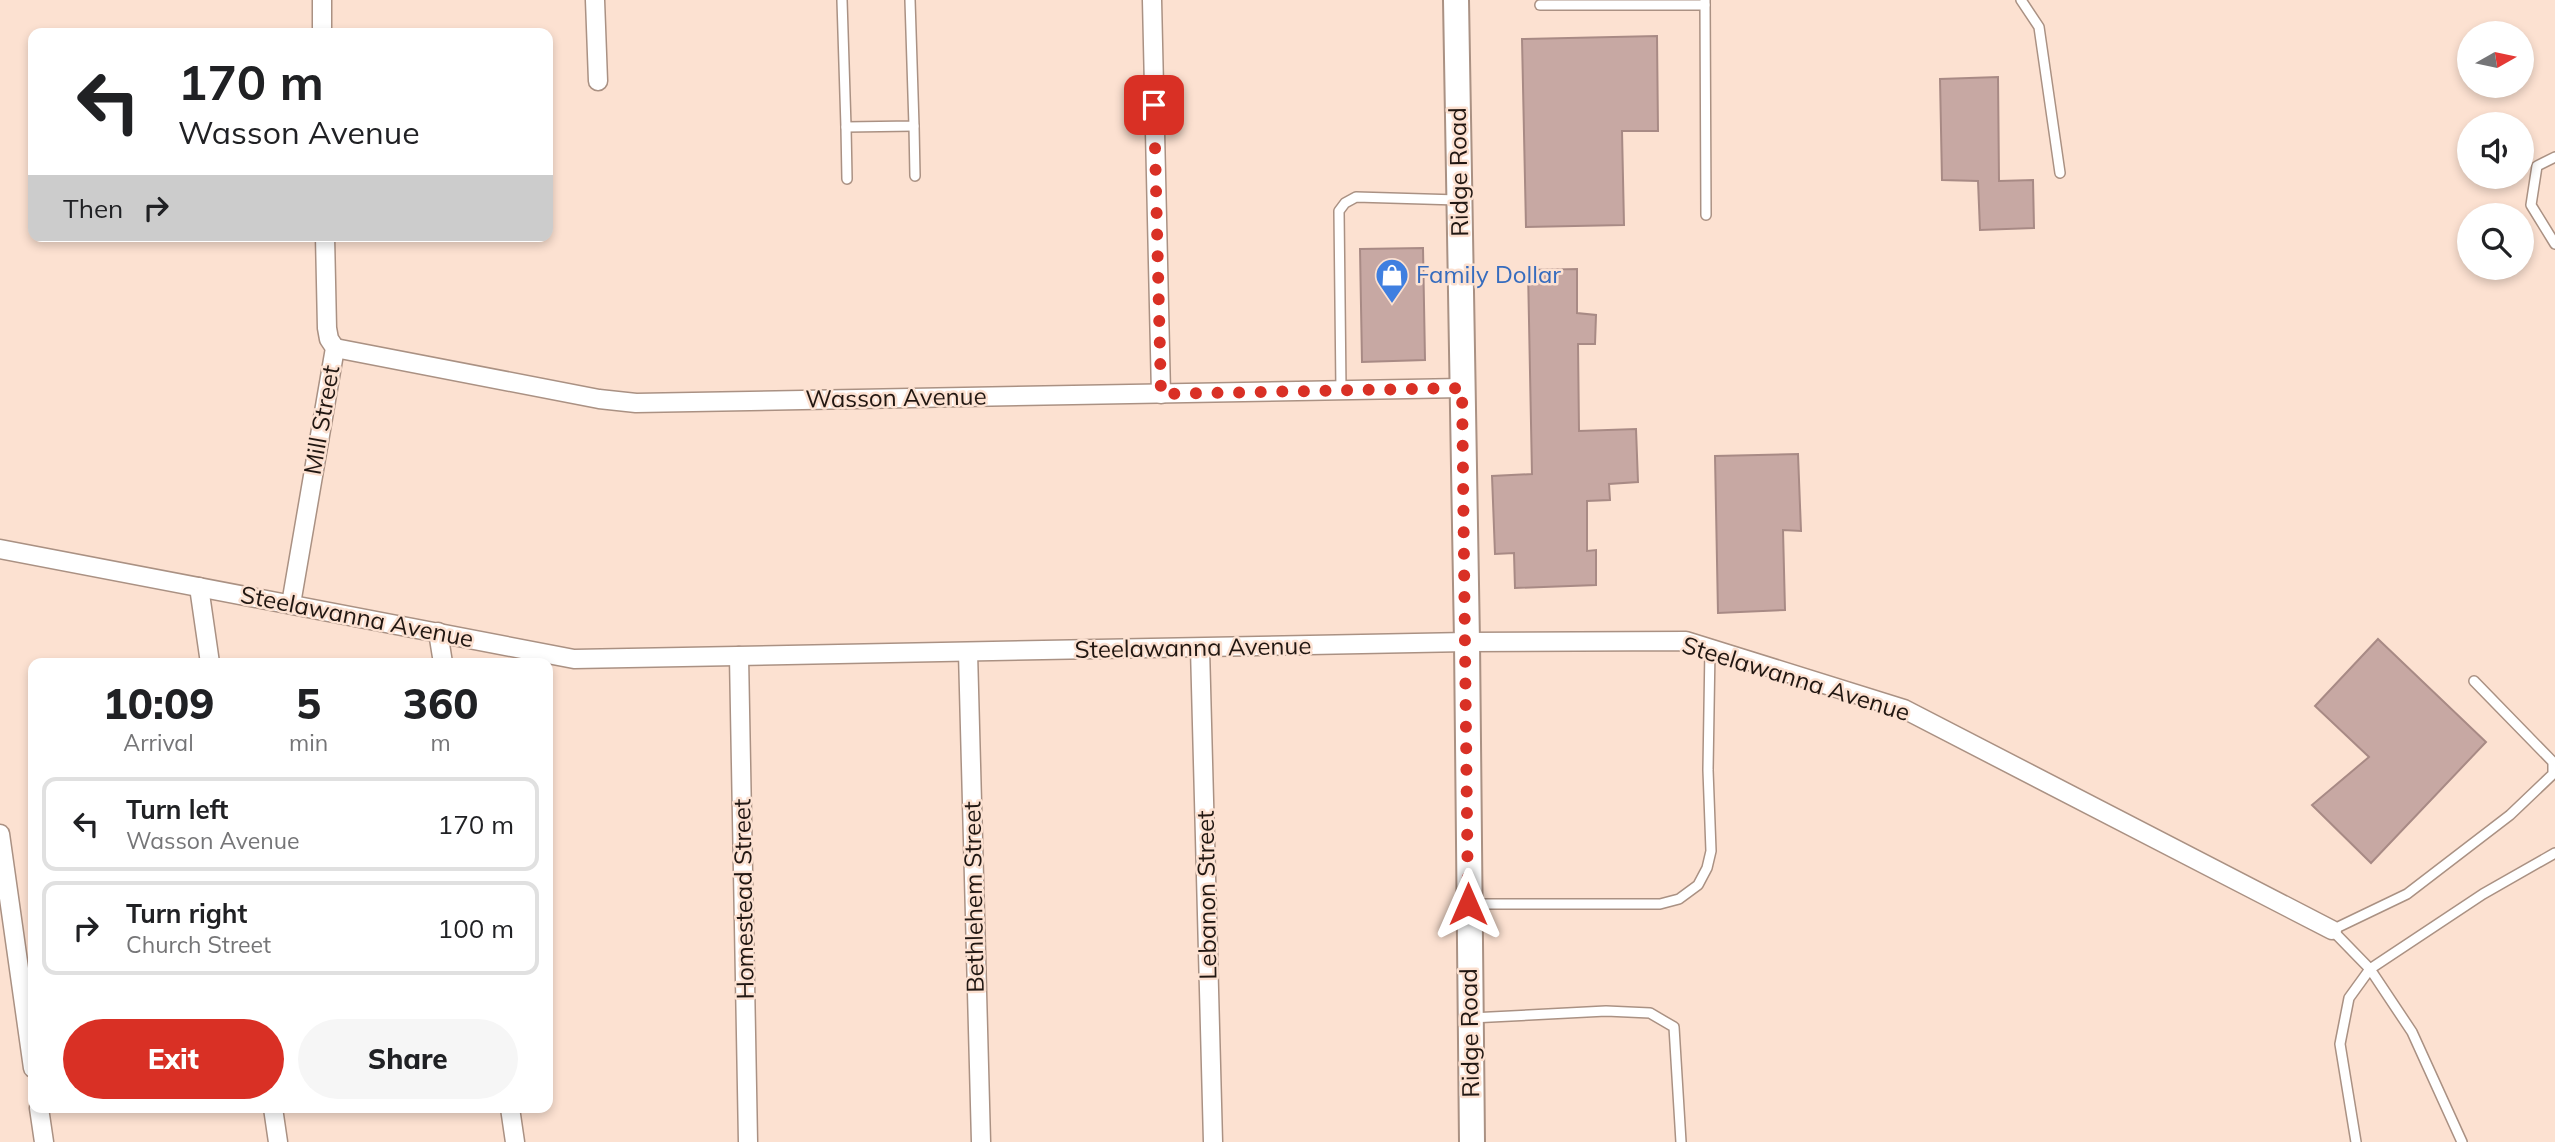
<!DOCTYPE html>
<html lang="en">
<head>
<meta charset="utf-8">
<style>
  :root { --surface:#fff; --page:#f6f6f6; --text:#202124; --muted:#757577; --line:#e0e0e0; --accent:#d93025 }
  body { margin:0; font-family:Mulish,sans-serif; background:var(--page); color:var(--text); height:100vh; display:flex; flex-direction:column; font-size:26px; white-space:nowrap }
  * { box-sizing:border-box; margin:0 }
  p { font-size:23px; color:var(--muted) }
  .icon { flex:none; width:38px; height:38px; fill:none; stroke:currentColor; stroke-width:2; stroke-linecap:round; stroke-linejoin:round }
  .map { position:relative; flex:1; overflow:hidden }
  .panel { position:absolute; left:28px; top:658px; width:525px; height:455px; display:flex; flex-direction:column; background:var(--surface); border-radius:14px; box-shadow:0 4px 10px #0003 }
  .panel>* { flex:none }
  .top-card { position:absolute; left:28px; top:28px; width:525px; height:214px; border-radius:14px; box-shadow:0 4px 10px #0003; background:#fff; color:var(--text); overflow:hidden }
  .needle { width:46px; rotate:81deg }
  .controls { position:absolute; left:2457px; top:21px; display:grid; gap:14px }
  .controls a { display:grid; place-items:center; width:77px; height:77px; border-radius:50%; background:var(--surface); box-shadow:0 4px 10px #0003; font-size:35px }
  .pin { position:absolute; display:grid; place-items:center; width:60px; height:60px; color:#fff; margin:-30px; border-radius:14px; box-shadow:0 4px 10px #0006 }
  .me { position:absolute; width:77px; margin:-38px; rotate:0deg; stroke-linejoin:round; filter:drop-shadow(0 0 5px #0008) }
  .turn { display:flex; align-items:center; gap:24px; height:147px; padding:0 35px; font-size:32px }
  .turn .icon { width:91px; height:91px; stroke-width:2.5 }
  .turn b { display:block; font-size:49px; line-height:60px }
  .then { display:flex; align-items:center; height:66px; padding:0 35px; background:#0003; gap:14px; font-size:26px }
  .eta { display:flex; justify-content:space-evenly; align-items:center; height:119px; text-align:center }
  .eta b { font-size:42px; font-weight:800; line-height:49px }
  .primary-button { display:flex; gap:14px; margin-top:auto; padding:14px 35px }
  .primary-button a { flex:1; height:80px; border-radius:42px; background:var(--accent); color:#fff; font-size:28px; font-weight:800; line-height:80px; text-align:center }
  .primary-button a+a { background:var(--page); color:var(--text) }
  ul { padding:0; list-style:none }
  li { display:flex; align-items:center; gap:21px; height:94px; margin:0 14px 10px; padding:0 21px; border:4px solid var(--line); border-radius:14px }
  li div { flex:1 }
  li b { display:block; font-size:26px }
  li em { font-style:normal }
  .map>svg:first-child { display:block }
  .building { fill:#c7a8a3; stroke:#a88a85; stroke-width:2 }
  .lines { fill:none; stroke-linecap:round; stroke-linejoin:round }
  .service-casing { stroke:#aa9183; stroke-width:12 }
  .minor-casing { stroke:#aa9183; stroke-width:21 }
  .secondary-casing { stroke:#aa9183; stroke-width:28 }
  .service { stroke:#fff; stroke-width:9 }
  .minor { stroke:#fff; stroke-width:18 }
  .secondary { stroke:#fff; stroke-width:24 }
  .route { stroke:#d93025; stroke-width:12; stroke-dasharray:0 21.6 }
  .labels { text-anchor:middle; stroke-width:5; stroke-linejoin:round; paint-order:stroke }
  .street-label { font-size:24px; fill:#211712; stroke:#fce1d1 }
  .shop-label { font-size:24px; fill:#366cbe; stroke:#fce1d1; text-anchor:start }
</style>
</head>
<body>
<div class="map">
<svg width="2555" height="1142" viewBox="0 0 2555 1142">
  <rect width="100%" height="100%" fill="#fce1d1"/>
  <g class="building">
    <path d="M1657,36L1658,131H1622L1624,225L1526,227L1522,39Z"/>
    <path d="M1998,77L1999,181L2033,180L2034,228L1980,230L1978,181L1942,180L1940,79Z"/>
    <path d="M1423,248L1425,360L1362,362L1360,249Z"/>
    <path d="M1577,269V313L1596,315L1595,344H1578L1579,431L1636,429L1638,482L1609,484L1610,500L1587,501V551L1596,550V585L1515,588L1514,553L1495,554L1492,476L1532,474L1528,270Z"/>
    <path d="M1798,454L1801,531L1783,530L1785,610L1718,613L1715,456Z"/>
    <path d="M2378,639L2486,742L2371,863L2312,805L2369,757L2315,706Z"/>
  </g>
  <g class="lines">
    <defs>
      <g id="service">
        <path d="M842,0L846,127L914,126L910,0"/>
        <path d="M1705,0L1706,215"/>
        <path d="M2021,0L2039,27L2060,173"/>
        <path d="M1540,5H1705"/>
        <path d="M914,126L915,176"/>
        <path d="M846,127L847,179"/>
        <path d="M2555,157L2537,166L2531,205L2555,244"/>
        <path d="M1341,390L1339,211L1345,203L1356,197L1458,200"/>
        <path d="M1472,904H1660L1679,899L1698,885L1707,868L1711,851L1708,770L1710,648"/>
        <path d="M1471,1018L1606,1011L1650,1013L1674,1027L1681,1142"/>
        <path d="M2356,1142L2340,1044L2349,998L2370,969L2332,930L2407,894L2510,815L2553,774V762L2474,681"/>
        <path d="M2462,1142L2412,1032L2370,969L2483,894L2555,853"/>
      </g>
      <g id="minor">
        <path d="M322,0V33"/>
        <path d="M595,0L598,81"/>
        <path d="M1152,0L1161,394"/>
        <path d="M335,348L599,399L636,403L1462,388"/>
        <path d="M0,549L574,659L1467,642L1686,641L1904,709L2332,930"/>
        <path d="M199,587L210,663"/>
        <path d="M291,604L335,348L329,339L327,328L325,236"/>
        <path d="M438,632L443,663"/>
        <path d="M1200,648L1213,1142"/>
        <path d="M968,652L981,1142"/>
        <path d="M739,656L748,1142"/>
        <path d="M0,834L33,1068"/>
        <path d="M39,1108L44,1142"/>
        <path d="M273,1108L278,1142"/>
        <path d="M510,1108L515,1142"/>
      </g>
      <path id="secondary" d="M1456,0L1467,642L1472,1142"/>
    </defs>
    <use href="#service" class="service-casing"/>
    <use href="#minor" class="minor-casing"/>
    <use href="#secondary" class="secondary-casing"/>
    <use href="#service" class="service"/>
    <use href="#minor" class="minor"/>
    <use href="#secondary" class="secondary"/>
  </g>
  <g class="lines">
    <path class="route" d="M1154,105L1161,394L1462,388L1468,904"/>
  </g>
  <defs>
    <symbol id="shop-pin" viewBox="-11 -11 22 30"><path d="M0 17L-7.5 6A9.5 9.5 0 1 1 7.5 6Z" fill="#3f7fe0" stroke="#fce1d1"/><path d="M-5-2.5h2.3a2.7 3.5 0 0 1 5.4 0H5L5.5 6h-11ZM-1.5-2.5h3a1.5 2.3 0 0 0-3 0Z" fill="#fff"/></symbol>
  </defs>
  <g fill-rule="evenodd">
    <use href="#shop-pin" x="1373" y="256" width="38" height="52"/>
  </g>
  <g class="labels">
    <g class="street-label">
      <text transform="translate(1459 172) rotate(-91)" y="8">Ridge Road</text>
      <text transform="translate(896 398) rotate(-1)" y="8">Wasson Avenue</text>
      <text transform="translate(322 420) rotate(-80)" y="8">Mill Street</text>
      <text transform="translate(357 617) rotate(11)" y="8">Steelawanna Avenue</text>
      <text transform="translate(1193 648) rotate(-1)" y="8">Steelawanna Avenue</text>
      <text transform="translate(1796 679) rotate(17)" y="8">Steelawanna Avenue</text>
      <text transform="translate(1207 895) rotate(-91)" y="8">Lebanon Street</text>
      <text transform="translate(974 897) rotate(-91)" y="8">Bethlehem Street</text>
      <text transform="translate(744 899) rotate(-91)" y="8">Homestead Street</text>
      <text transform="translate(1470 1033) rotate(-91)" y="8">Ridge Road</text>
    </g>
    <g class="shop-label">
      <text x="1416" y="283">Family Dollar</text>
    </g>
  </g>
</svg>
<div class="controls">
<a><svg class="needle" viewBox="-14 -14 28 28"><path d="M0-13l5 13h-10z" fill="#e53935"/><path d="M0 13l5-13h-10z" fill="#757577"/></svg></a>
<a><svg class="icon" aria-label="sound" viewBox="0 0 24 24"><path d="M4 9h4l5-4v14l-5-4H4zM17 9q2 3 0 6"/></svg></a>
<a><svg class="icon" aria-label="search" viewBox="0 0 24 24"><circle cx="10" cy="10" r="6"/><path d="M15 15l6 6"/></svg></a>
</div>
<div class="pin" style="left:1154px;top:105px;background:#d93025"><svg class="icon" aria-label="arrive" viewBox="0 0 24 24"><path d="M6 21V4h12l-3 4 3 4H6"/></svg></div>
<svg class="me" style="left:1468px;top:904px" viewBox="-20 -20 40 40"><path d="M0-17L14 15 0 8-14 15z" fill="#d93025" stroke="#fff" stroke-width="4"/></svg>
<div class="top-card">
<div class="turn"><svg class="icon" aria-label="left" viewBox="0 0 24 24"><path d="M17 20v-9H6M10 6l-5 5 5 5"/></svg><div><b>170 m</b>Wasson Avenue</div></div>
<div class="then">Then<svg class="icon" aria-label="right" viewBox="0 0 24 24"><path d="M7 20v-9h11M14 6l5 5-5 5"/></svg></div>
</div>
<section class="panel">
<div class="eta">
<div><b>10:09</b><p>Arrival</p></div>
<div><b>5</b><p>min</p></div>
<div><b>360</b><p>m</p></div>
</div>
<ul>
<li><svg class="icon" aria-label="left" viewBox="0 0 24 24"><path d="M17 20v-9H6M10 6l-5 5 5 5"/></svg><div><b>Turn left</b><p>Wasson Avenue</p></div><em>170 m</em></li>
<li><svg class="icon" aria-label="right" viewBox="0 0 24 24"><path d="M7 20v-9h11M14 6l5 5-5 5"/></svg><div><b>Turn right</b><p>Church Street</p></div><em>100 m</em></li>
</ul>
<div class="primary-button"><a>Exit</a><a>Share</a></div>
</section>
</div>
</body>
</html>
